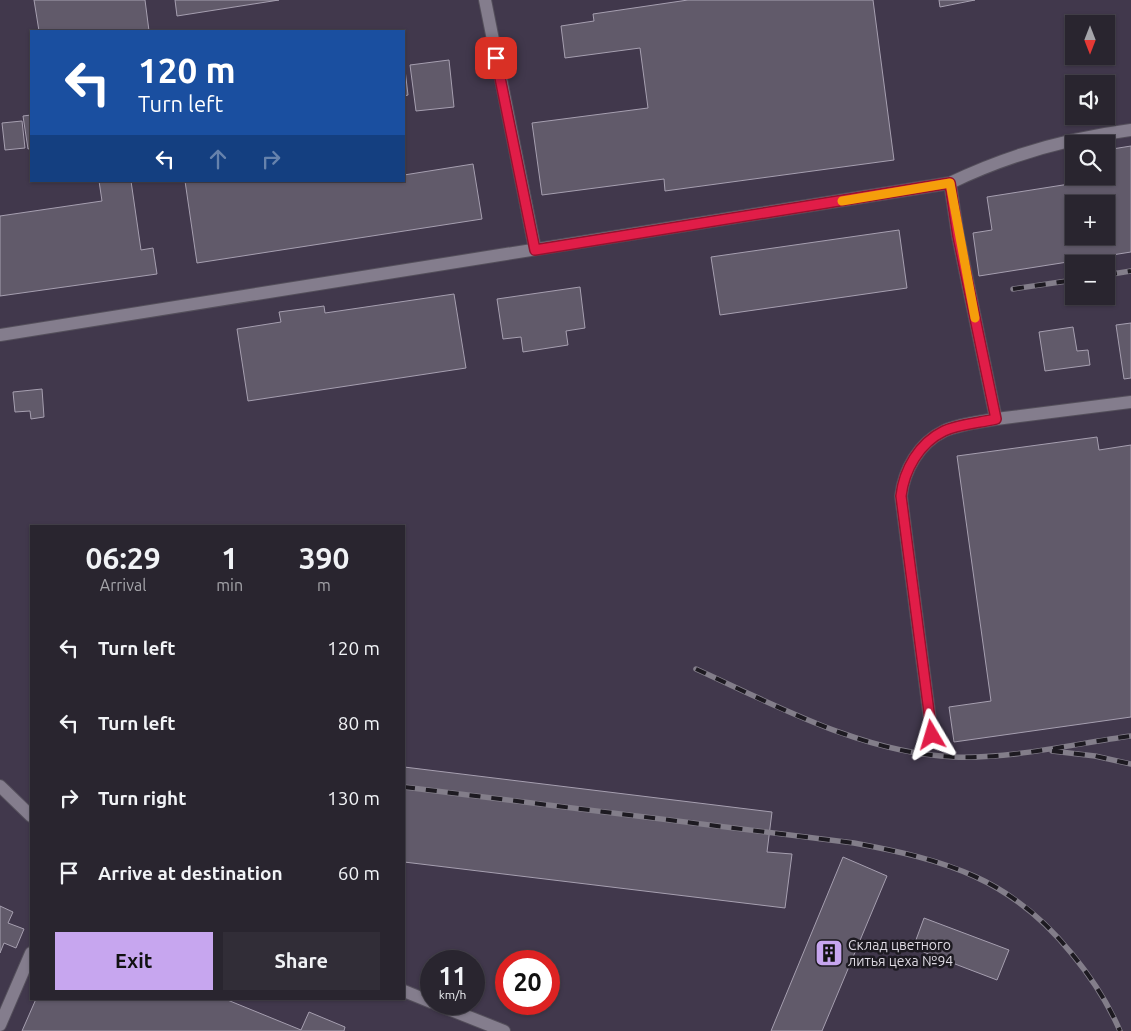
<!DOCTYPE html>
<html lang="en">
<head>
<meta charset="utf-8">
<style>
  :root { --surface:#29252f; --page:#312d37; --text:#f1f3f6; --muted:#a5a5aa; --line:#45424b; --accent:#c7a6ef }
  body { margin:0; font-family:Ubuntu,sans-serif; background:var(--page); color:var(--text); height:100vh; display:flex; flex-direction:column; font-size:19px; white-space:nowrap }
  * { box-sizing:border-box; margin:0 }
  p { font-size:16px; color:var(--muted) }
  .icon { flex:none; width:28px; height:28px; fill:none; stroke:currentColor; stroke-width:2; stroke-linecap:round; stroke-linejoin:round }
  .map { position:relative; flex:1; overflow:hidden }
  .details { position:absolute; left:30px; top:525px; width:375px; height:475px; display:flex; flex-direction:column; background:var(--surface); border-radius:0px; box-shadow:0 1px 4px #0004,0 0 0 1px var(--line) }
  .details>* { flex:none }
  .hud { position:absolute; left:30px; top:30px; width:375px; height:152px; border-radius:0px; box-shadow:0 1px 4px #0004,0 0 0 1px var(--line); background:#1a4fa0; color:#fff; overflow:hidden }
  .needle { width:32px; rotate:180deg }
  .tools { position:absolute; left:1065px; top:15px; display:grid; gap:10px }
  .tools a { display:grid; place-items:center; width:50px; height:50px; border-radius:0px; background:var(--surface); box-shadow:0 1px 4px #0004,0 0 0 1px var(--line); font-size:25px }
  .speed { position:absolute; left:420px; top:950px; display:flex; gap:10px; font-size:25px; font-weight:700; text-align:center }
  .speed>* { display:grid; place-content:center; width:65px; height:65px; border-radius:50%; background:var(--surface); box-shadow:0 1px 4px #0004,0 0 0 1px var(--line); line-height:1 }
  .speed small { font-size:12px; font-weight:400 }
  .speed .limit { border:8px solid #d22; background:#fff; color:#111 }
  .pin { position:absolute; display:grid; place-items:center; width:42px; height:42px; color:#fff; margin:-21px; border-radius:10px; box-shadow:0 2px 8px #0006 }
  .me { position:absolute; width:55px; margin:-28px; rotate:353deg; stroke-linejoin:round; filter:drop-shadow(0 0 4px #0008) }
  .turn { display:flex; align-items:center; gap:18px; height:105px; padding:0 25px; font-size:22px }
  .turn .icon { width:65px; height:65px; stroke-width:2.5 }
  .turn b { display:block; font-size:35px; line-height:42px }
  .lanes { display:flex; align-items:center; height:48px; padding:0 25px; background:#0003; justify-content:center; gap:25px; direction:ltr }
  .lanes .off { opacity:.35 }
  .eta { display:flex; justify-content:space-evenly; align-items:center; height:85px; text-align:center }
  .eta b { font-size:30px; font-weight:600; line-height:35px }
  .action { display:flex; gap:10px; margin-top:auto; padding:10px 25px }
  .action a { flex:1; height:58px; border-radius:0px; background:var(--accent); color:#111; font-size:20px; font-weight:600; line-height:58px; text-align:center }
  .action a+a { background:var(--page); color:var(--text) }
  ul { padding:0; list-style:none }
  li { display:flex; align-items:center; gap:15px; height:75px; padding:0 25px }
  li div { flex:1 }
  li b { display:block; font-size:19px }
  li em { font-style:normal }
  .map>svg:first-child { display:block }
  .built { fill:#41384c; fill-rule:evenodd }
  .building { fill:#615a6a; stroke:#a69fb0; fill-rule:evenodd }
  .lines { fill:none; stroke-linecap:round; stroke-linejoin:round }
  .lane-casing { stroke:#544f5b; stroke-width:14 }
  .lane { stroke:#847d8d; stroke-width:12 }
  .rail-casing { stroke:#837e8a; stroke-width:5.5 }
  .rail { stroke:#1d1a21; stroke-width:4; stroke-dasharray:11; stroke-linecap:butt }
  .route-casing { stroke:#92132f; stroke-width:12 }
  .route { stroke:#e11d48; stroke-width:9 }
  .slow { stroke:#f59e0b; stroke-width:9 }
  .labels { text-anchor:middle; stroke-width:5; stroke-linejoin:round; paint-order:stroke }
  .poi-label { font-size:14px; fill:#dedae3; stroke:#1d1a21; text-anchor:start }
</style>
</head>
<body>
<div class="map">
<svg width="1131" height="1031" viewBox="0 0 1131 1031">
  <rect width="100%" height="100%" fill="#37313f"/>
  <path class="built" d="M0,0H1131V1031H0ZM1074,24H1106V56H1074ZM31,31H404V181H31ZM1074,84H1106V116H1074ZM1074,144H1106V176H1074ZM1074,204H1106V236H1074ZM1074,264H1106V296H1074ZM31,526H404V999H31ZM431,961H474V1004H431ZM506,961H549V1004H506Z"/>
  <g class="building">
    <path d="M34,0H145L149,31H39Z"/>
    <path d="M175,0H279L177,16Z"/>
    <path d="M873,0L894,160L665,191L664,179L542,195L532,123L648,108L640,48L565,58L561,26L594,21L593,14L688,0Z"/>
    <path d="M939,0H975L940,7Z"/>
    <path d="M449,60L454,107L416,111L410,65Z"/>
    <path d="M404,61L408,95L404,96Z"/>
    <path d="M31,115V148L28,149L23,116Z"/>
    <path d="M22,121L25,148L5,150L2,123Z"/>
    <path d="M1131,146V252L979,276L973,233L992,230L987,197L1101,179L1100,176H1106V150ZM1074,204H1106V236H1074Z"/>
    <path d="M473,164L482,219L197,263L185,181H404V175Z"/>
    <path d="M99,181H131L141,250L153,248L157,274L0,296V216L102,201Z"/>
    <path d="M899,230L907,288L720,315L711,257Z"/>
    <path d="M580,287L585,328L566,331L568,345L523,352L521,337L503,339L497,299Z"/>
    <path d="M454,294L466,368L248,401L237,329L281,322L279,312L324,306L325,313Z"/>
    <path d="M1131,323V378L1124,379L1116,325Z"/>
    <path d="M1073,327L1077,351L1088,350L1090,365L1045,371L1039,332Z"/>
    <path d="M42,389L44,417L31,419L30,411L15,412L13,392Z"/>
    <path d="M1097,437L1099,450L1131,445V717L954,742L949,707L991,701L957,456Z"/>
    <path d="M404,767L772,812L767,852L792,854L785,908L404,862Z"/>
    <path d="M843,857L887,876L822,1031H771Z"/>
    <path d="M0,906L13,912L8,923L24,929L16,948L4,943L0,953Z"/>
    <path d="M924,918L1009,950L997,980L913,948Z"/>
    <path d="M36,999H225L301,1030L309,1012L345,1027L344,1031H22Z"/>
  </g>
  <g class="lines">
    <defs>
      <g id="lane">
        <path d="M485,0L535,249"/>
        <path d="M0,335L950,183C1006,156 1069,138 1131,130"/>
        <path d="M996,419L1131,402"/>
        <path d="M932,735L901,496C904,470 919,443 944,431C959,424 979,422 996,419L958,236L950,183"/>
        <path d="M0,786L31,816"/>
        <path d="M404,991L431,1002"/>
        <path d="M436,1004L504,1031"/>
        <path d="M0,1025L31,953"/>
      </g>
    </defs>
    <use href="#lane" class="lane-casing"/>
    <use href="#lane" class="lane"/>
    <defs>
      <g id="rail">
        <path d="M1106,275L1131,271"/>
        <path d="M1013,289L1074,280"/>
        <path d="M696,669C777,706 863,753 954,757C1012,759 1073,744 1131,736"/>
        <path d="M1052,751L1095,756L1131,764"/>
        <path d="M404,787L854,843C946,860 1011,878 1072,954C1091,977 1108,1003 1120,1031"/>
      </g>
    </defs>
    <use href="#rail" class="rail-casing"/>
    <use href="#rail" class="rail"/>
  </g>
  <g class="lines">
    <defs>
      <path id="route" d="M496,58L535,250L950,183L958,236L996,419C979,423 959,424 944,431C919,443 904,470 901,496L932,735"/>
    </defs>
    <use href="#route" class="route-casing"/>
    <use href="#route" class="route"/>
    <path class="slow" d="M842,201L950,183L975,318"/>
  </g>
  <defs>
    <symbol id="building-square" viewBox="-11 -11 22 22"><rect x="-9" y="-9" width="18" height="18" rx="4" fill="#c7a6ef" stroke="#1d1a21"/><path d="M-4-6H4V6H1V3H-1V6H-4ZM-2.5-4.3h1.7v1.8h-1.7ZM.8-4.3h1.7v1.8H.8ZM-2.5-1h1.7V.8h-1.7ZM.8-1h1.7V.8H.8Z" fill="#111"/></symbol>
  </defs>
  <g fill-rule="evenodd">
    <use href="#building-square" x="813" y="937" width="32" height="32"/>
  </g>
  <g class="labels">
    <g class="poi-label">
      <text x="848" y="950">Склад цветного<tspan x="848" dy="16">литья цеха №94</tspan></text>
    </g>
  </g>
</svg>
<div class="tools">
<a><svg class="needle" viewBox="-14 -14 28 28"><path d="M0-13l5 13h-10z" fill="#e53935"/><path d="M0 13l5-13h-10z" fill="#a5a5aa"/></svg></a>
<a><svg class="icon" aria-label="sound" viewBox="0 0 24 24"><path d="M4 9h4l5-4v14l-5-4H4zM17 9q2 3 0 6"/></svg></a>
<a><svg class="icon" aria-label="search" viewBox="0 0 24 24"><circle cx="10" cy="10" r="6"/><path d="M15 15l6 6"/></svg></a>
<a>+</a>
<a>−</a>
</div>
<div class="speed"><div>11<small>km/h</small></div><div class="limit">20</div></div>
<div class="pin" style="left:496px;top:58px;background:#d93025"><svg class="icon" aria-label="arrive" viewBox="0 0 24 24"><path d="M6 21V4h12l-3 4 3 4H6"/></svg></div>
<svg class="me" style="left:932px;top:735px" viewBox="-20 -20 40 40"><path d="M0-17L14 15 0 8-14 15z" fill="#e11d48" stroke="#fff" stroke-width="4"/></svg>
<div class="hud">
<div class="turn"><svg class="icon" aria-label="left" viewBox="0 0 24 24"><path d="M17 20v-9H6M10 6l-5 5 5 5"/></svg><div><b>120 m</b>Turn left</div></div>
<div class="lanes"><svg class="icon" aria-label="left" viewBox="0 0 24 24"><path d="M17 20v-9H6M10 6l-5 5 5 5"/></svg><svg class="icon off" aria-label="ahead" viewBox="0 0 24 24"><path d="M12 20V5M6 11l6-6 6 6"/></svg><svg class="icon off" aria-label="right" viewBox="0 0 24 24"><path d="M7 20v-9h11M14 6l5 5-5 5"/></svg></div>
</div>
<section class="details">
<div class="eta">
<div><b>06:29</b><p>Arrival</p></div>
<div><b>1</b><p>min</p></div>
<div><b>390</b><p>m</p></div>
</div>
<ul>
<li><svg class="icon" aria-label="left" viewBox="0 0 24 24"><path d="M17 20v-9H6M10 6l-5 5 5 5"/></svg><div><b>Turn left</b></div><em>120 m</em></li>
<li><svg class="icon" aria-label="left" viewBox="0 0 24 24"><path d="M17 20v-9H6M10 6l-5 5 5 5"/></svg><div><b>Turn left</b></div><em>80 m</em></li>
<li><svg class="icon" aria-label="right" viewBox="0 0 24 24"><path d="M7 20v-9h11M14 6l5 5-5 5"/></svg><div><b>Turn right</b></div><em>130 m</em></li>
<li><svg class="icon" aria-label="arrive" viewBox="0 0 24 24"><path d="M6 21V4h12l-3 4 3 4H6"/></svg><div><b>Arrive at destination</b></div><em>60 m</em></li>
</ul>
<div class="action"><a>Exit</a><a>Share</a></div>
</section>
</div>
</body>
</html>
